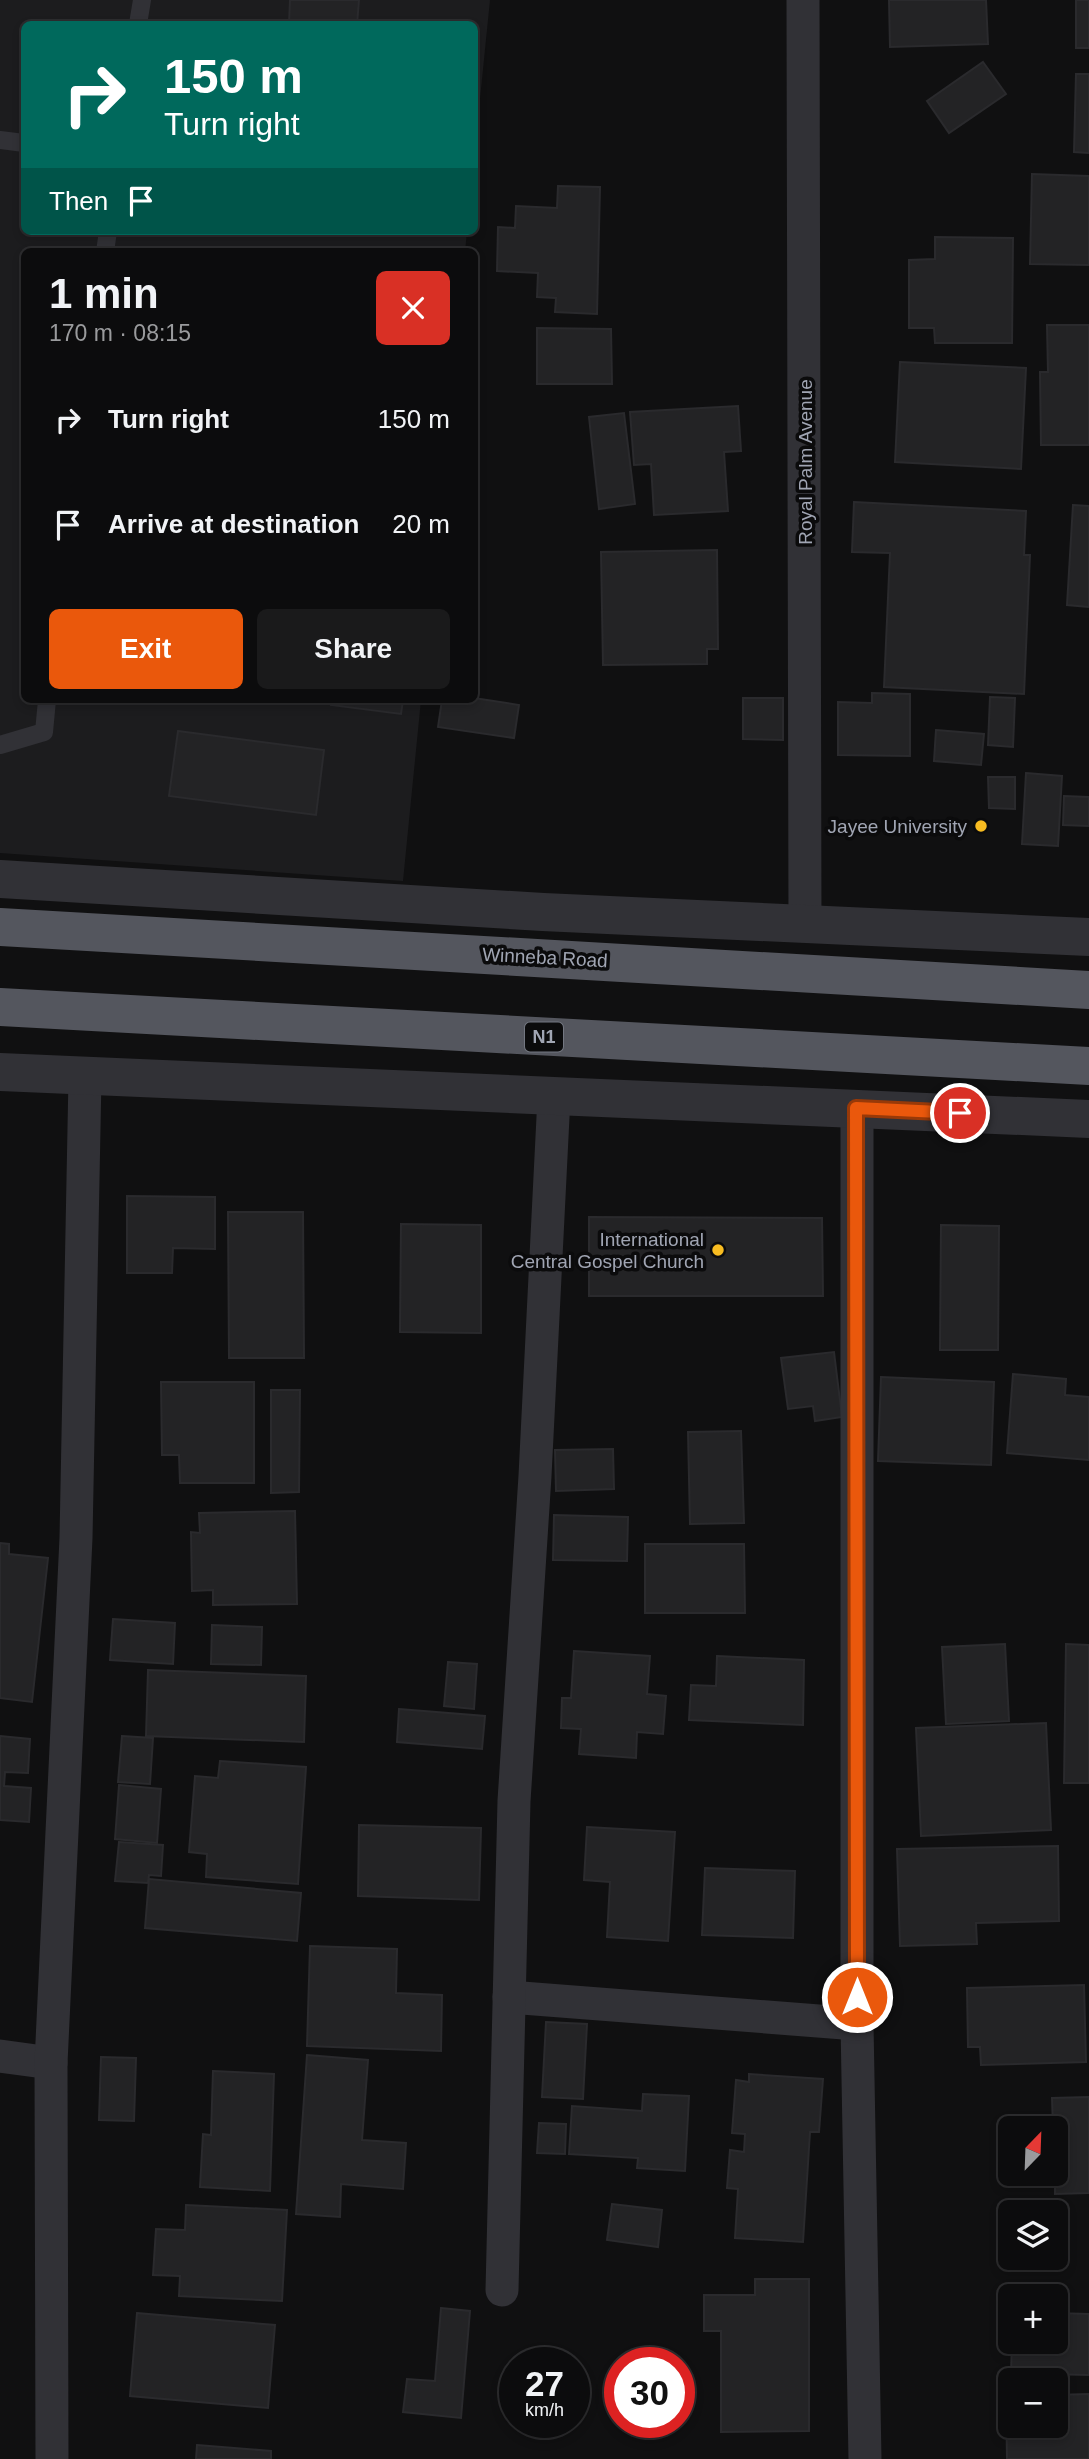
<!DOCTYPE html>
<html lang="en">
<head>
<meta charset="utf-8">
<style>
  :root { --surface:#0c0c0d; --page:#1a1a1b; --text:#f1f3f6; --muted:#9a9b9d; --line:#2c2c2e; --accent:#ea580c }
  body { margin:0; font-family:Arial,sans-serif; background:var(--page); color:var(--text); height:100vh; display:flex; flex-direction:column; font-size:26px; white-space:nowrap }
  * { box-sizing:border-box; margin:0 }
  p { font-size:23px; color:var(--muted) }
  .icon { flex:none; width:38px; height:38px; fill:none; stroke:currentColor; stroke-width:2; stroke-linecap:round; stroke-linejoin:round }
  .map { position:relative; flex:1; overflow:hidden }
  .sheet { position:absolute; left:21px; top:248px; width:457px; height:455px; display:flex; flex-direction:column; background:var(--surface); border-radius:10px; box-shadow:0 4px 10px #0003,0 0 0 2px var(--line) }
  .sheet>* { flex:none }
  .guide { position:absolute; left:21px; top:21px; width:457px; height:214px; border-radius:10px; box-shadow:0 4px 10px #0003,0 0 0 2px var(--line); background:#00695c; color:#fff; overflow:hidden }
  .needle { width:46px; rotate:23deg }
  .controls { position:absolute; left:998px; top:2116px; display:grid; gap:14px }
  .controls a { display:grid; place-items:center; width:70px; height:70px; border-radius:10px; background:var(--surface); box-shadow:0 4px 10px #0003,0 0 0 2px var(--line); font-size:35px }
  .speed { position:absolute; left:499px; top:2347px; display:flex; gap:14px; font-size:35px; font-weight:700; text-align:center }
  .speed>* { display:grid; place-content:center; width:91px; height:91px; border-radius:50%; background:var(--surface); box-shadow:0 4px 10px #0003,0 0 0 2px var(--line); line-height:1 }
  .speed small { font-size:18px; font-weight:400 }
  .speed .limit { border:10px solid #d22; background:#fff; color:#111 }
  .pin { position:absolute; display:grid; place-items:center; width:60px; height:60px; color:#fff; margin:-30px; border:4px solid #fff; border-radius:50%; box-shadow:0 2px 7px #0007 }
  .me { position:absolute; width:77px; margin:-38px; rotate:0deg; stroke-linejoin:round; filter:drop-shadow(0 0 5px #0008) }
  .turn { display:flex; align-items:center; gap:24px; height:147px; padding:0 28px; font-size:32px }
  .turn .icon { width:91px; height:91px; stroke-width:2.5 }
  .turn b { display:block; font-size:49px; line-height:60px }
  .then { display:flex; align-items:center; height:66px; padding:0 28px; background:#0003; gap:14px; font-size:26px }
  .round { display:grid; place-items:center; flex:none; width:74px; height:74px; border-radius:10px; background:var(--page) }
  .headline { display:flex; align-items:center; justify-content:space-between; height:119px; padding:0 28px }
  h1 { font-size:42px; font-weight:600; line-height:52px }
  .cta { display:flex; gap:14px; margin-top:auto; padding:14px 28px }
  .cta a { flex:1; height:80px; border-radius:10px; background:var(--accent); color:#fff; font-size:28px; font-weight:600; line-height:80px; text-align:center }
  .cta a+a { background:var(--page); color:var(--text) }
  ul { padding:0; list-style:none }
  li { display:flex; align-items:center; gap:21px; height:105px; padding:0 28px }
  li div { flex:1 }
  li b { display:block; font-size:26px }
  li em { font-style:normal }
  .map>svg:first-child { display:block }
  .built { fill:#1c1c1e }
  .building { fill:#232325; stroke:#2a2a2d; stroke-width:2 }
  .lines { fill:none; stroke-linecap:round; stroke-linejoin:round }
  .service { stroke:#313136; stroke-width:18 }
  .minor { stroke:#313136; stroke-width:33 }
  .tertiary { stroke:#313136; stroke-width:38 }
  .trunk { stroke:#54565e; stroke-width:38 }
  .route-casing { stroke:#983908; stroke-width:18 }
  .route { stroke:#ea580c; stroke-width:12 }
  .poi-dot { fill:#f8bc21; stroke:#0b0b0c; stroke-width:2.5 }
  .labels { text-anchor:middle; stroke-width:7; stroke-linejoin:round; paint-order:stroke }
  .shield { fill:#0b0b0c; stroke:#737781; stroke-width:2 }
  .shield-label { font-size:18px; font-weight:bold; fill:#a0a5b3 }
  .street-label { font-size:19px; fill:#a0a5b3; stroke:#0b0b0c }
  .poi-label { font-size:19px; fill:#a0a5b3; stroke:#0b0b0c; text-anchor:end }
</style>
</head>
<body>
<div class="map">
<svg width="1089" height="2459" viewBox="0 0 1089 2459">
  <rect width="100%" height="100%" fill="#101011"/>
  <path class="built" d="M0,0H490L474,158V24H24V231H467L465,252H24V700H421L403,881L0,853Z"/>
  <g class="building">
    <path d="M290,0H359L357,24H289Z"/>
    <path d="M889,0H986L988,44L890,47Z"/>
    <rect x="1076" y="0" width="13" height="48"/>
    <path d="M983,62L1006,94L949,133L927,101Z"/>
    <path d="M1076,74H1089V153L1074,152Z"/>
    <path d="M1032,174L1089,176V265L1030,264Z"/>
    <path d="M558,186L600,187L597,314L555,312L556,298L537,297L538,273L497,271L498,227L515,228L516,206L557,208Z"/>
    <path d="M935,237L1013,238L1012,343H935L934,328H909V260L935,259Z"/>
    <path d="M1047,325H1089V445H1041L1040,372H1048Z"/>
    <path d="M537,328L611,329L612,384H537Z"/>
    <path d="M900,362L1026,368L1021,469L895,462Z"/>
    <path d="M738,406L741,451L724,452L728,511L654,515L651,464L634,465L630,412Z"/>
    <path d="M624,413L635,504L599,509L589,417Z"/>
    <path d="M854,502L1026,511L1024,555H1030L1024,694L884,687L890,553L852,552Z"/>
    <path d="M1073,505L1089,506V607L1067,605Z"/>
    <path d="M717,550L718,649H707V664L603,665L601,552Z"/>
    <path d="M872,693L910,694V756L838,755V702L872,703Z"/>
    <path d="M990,697L1015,698L1013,747L988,745Z"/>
    <path d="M474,698L519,705L514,738L438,727L442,700Z"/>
    <path d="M743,698H783V740L743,739Z"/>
    <path d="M332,700H403L401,714L331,705Z"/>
    <path d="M936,730L984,734L981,765L934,761Z"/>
    <path d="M178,731L324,750L316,815L169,796Z"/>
    <path d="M1026,773L1062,776L1058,846L1022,844Z"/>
    <path d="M988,777H1015V809L989,808Z"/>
    <path d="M1064,796L1089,797V826L1063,825Z"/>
    <path d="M127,1196L215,1197V1249L173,1248L172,1273H127Z"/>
    <path d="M228,1212H303L304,1358H229Z"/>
    <path d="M589,1217L822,1218L823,1296H589Z"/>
    <path d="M401,1224L481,1225V1333L400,1332Z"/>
    <path d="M941,1225L999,1226L998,1350H940Z"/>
    <path d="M834,1352L842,1417L815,1421L813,1406L788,1409L781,1358Z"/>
    <path d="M1013,1374L1066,1379L1065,1395L1089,1397V1460L1007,1453Z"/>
    <path d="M881,1377L994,1382L991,1465L878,1461Z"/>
    <path d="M161,1382H254V1483H180L179,1455H162Z"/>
    <path d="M271,1390H300L299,1492L271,1493Z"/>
    <path d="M741,1431L744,1523L690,1524L688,1432Z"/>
    <path d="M613,1449L614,1489L556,1491L555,1450Z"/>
    <path d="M295,1511L297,1604L213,1605V1590L192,1591L191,1532L200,1533L199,1513Z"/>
    <path d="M554,1515L628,1517L627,1561L553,1560Z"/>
    <path d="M0,1543L9,1544V1554L48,1558L32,1702L0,1698Z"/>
    <path d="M645,1544H744L745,1613H645Z"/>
    <path d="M113,1619L175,1623L173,1664L110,1660Z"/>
    <path d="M212,1625L262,1627L261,1665L211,1664Z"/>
    <path d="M1005,1644L1009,1721L946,1724L942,1647Z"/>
    <path d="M1066,1644L1089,1645V1783H1064Z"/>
    <path d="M574,1651L650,1656L647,1694L666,1696L663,1734L637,1732L636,1758L579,1754L581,1729L561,1728L562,1698H571Z"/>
    <path d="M717,1656L804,1660L803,1725L689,1720L691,1685L716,1686Z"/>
    <path d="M448,1662L477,1664L474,1709L444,1706Z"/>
    <path d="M148,1670L306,1676L304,1742L146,1736Z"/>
    <path d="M399,1709L485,1716L482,1749L397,1742Z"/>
    <path d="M1046,1723L1051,1830L921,1836L916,1728Z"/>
    <path d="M0,1736L30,1739L28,1773L5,1772L4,1786L31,1788L29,1822L0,1820Z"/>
    <path d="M122,1736L153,1738L150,1784L118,1782Z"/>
    <path d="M220,1761L306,1767L298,1884L206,1877L207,1854L189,1852L195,1776L218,1778Z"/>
    <path d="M119,1785L161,1789L157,1843L115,1839Z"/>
    <path d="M359,1825L481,1828L479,1900L358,1896Z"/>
    <path d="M587,1827L675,1832L668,1941L607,1937L610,1882L584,1880Z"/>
    <path d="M119,1842L163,1845L161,1876L149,1875L148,1883L115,1881Z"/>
    <path d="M1058,1846L1059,1921L976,1923L977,1944L900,1946L897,1849Z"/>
    <path d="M705,1868L795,1871L793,1938L702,1935Z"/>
    <path d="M149,1879L301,1893L297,1941L145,1928Z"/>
    <path d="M310,1946L397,1949L396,1993L442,1995L441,2051L307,2046Z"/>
    <path d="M1084,1985L1086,2062L981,2065L980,2047H968L967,1988Z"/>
    <path d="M546,2022L587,2024L583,2099L542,2097Z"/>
    <path d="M307,2055L368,2060L362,2140L406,2143L403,2189L341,2184L340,2217L296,2214Z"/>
    <path d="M101,2057L136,2058L134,2121L99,2120Z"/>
    <path d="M213,2071L274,2074L270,2191L200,2187L203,2134L211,2135Z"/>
    <path d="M749,2074L823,2079L819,2132H810L803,2242L735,2238L738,2189L727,2188L730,2150L744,2152L745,2134L732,2133L736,2080L749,2082Z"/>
    <path d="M643,2094L689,2096L685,2171L637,2168L638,2158L569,2154L572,2106L642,2111Z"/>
    <path d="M1089,2097V2193L1055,2194V2128H1053L1052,2098Z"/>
    <path d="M539,2123L566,2124L565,2154L537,2153Z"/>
    <path d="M612,2204L662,2210L658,2247L607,2240Z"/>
    <path d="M186,2205L287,2210L282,2301L179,2296L180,2276L153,2275L156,2229L185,2230Z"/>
    <path d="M755,2279H809V2431L721,2432V2331H704V2295H755Z"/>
    <path d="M441,2308L470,2311L461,2418L403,2412L407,2379L435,2381Z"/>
    <path d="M137,2313L275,2325L268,2408L130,2396Z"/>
    <path d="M1055,2313L1089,2314V2375L1011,2373L1012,2342H1055Z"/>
    <path d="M1089,2394V2459H1007L1006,2395H1010V2426H1055V2395Z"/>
    <path d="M197,2445L271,2451V2459H196Z"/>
  </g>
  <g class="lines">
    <g class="service">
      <path d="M138,24L142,0"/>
      <path d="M0,140L24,143"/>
      <path d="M105,252L108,231"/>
      <path d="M0,745L44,732L47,700"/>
    </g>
    <g class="minor">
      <path d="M803,0L805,925"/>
      <path d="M857,1109V2024L865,2459"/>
      <path d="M509,1997L857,2024"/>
      <path d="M0,2056L51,2063"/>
      <path d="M502,2290L514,1801L535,1476L554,1097"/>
      <path d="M52,2459L51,2063L76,1538L85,1077"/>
    </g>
    <g class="tertiary">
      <path d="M0,879L543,912L1089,937"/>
      <path d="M0,1072L1089,1119"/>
    </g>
    <g class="trunk">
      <path d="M0,927L1089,990"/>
      <path d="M0,1007L1089,1066"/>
    </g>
  </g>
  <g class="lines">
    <defs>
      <path id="route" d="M857,1997L856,1108L960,1113"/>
    </defs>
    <use href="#route" class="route-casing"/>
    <use href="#route" class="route"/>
  </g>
  <g class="poi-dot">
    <circle cx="981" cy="826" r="7"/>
    <circle cx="718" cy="1250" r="7"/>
  </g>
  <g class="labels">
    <rect class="shield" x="525" y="1022.5" width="38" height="29" rx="5"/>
    <g class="shield-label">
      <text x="544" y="1043">N1</text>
    </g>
    <g class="street-label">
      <text transform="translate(805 462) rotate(-90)" y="7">Royal Palm Avenue</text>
      <text transform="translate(545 957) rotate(3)" y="7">Winneba Road</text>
    </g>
    <g class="poi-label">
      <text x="967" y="833">Jayee University</text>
      <text x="704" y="1246">International<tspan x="704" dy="22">Central Gospel Church</tspan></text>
    </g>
  </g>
</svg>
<div class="controls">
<a><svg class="needle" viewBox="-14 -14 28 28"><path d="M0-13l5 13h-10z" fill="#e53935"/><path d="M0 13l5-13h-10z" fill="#9a9b9d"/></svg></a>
<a><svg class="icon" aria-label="layers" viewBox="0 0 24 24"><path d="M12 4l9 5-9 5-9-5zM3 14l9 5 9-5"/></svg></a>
<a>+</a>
<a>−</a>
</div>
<div class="speed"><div>27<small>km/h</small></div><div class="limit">30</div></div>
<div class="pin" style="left:960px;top:1113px;background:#d93025"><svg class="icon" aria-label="arrive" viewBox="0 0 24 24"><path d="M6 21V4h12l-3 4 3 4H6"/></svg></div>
<svg class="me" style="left:857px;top:1997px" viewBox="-20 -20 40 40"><circle r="17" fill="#ea580c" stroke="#fff" stroke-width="3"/><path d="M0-11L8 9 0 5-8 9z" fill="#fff"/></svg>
<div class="guide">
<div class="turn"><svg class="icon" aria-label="right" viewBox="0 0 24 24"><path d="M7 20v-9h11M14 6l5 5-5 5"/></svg><div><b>150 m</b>Turn right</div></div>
<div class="then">Then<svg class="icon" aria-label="arrive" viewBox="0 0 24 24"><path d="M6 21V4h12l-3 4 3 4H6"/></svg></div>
</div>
<section class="sheet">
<div class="headline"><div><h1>1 min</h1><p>170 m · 08:15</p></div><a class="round" style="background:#d93025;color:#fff"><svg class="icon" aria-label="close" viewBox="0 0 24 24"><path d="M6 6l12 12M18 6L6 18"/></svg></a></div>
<ul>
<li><svg class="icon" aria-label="right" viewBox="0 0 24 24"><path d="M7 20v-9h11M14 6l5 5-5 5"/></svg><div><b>Turn right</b></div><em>150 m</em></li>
<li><svg class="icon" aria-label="arrive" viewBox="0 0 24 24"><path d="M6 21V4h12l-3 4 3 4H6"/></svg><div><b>Arrive at destination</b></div><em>20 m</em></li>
</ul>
<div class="cta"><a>Exit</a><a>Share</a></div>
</section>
</div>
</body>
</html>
